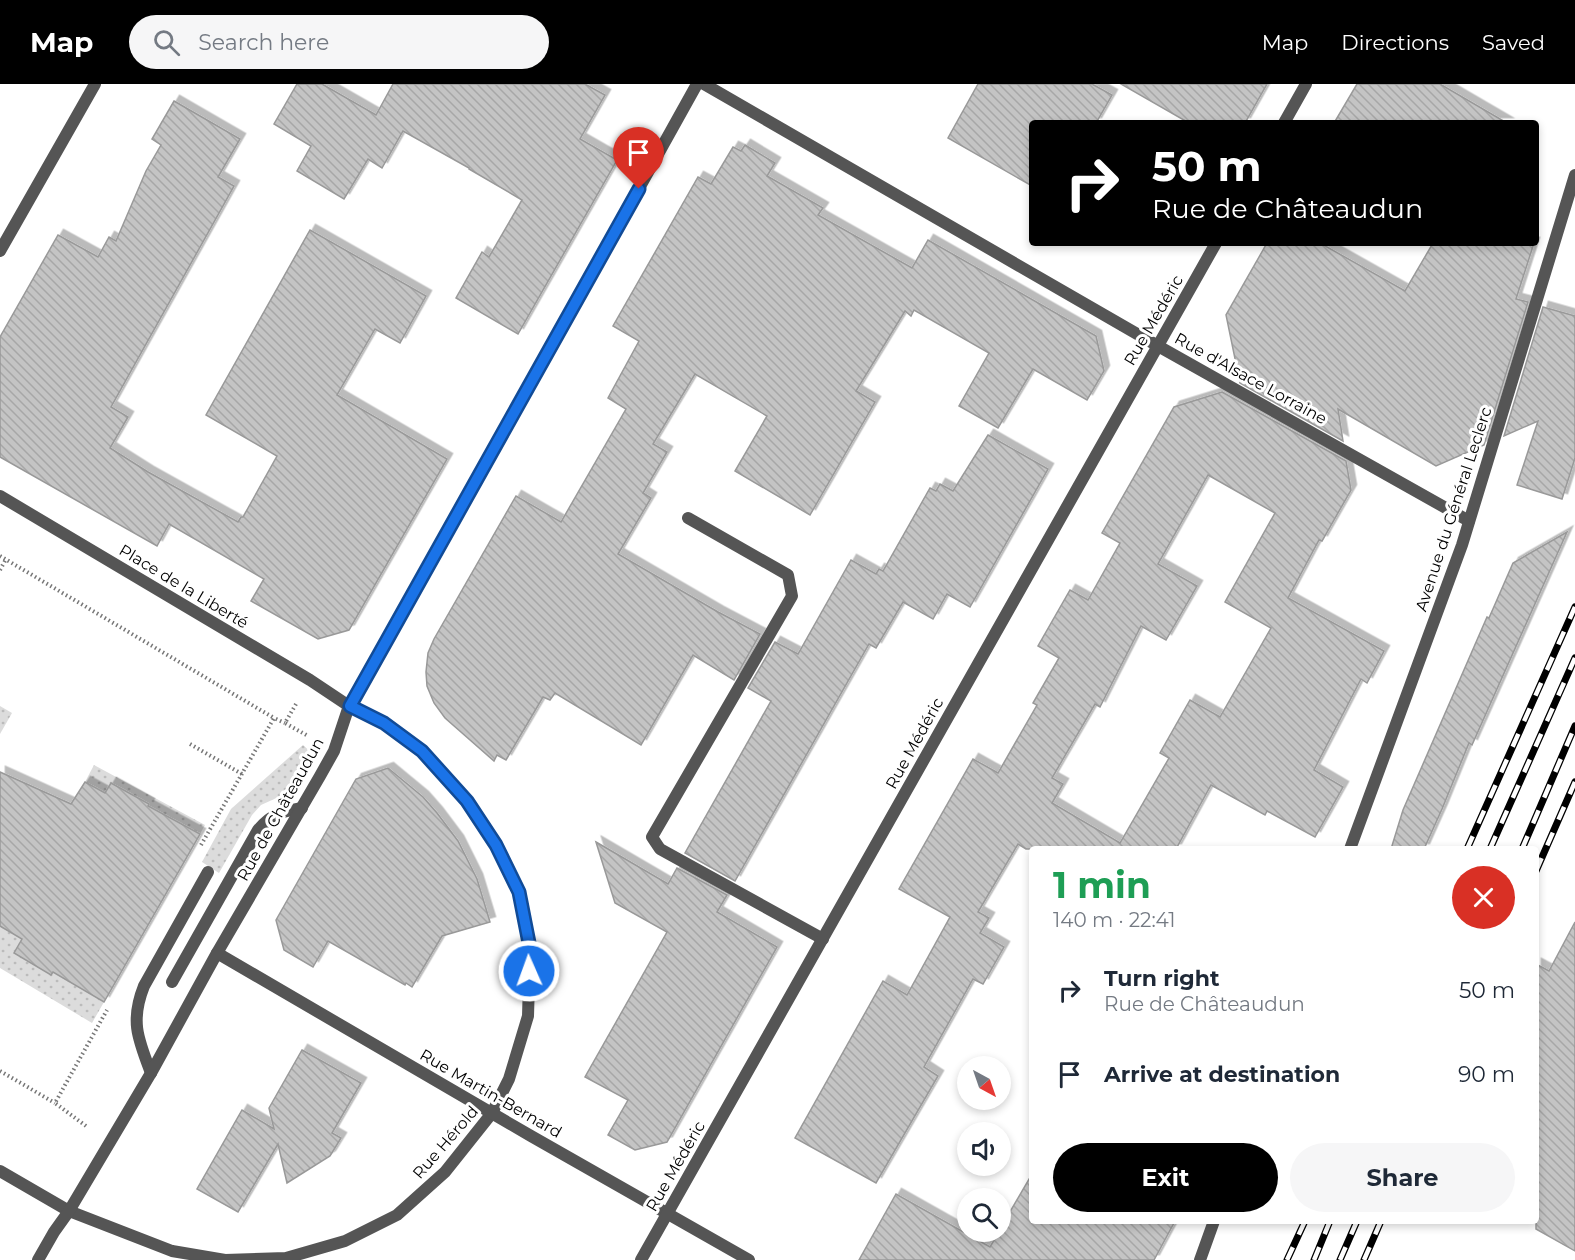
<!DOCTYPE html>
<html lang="en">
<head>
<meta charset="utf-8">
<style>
  :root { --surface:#fff; --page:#f6f6f7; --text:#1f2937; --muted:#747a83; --accent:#000 }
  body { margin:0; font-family:Montserrat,sans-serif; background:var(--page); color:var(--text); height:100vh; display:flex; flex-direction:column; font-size:22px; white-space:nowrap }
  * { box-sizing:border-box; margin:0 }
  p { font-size:20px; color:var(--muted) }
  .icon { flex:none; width:33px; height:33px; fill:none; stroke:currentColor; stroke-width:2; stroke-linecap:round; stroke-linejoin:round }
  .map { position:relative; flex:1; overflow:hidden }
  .side { position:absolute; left:1029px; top:762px; width:510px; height:378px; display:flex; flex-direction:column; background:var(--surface); border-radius:6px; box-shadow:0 3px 9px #0003 }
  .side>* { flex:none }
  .banner { position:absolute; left:1029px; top:36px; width:510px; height:126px; border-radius:6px; box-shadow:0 3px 9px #0003; background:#000; color:#fff; overflow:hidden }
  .needle { width:39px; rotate:140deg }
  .controls { position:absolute; left:957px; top:972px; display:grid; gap:12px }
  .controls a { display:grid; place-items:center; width:54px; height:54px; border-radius:50%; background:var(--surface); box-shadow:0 3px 9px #0003; font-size:30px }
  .pin { position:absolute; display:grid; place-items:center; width:51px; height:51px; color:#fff; margin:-62px -26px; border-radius:50% 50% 50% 0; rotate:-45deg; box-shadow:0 0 6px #0007 }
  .pin .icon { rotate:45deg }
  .me { position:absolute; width:66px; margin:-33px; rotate:358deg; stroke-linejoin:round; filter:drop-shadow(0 0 4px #0008) }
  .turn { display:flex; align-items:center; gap:21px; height:126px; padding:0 24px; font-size:27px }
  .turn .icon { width:78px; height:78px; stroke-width:2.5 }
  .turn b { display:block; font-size:42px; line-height:51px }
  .round { display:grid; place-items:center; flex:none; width:63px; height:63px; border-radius:32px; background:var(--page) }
  .overview { display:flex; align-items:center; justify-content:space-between; height:102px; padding:0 24px }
  h1 { font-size:36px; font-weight:700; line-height:45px; color:#1e9e55 }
  .cta { display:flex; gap:12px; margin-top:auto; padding:12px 24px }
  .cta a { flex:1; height:69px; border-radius:36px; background:var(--accent); color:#fff; font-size:24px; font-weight:700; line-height:69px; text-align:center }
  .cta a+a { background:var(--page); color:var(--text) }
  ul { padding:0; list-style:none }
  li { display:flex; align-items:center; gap:18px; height:84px; padding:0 24px }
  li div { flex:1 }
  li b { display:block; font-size:22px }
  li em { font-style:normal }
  header { display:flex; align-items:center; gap:36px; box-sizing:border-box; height:84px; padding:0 30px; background:var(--accent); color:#fff }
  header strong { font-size:28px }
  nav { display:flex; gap:33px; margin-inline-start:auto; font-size:21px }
  .search { width:420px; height:54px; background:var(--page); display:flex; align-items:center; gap:15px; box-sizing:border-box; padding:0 21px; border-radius:33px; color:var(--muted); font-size:22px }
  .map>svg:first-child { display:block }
  .grass { fill:url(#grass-dots) }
  .building { fill:url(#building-back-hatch); stroke:#999; stroke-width:1.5; fill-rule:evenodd; filter:url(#shadow) }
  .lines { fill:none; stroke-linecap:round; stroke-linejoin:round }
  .path { stroke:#777; stroke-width:4; stroke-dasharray:1.5 3; stroke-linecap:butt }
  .service { stroke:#555; stroke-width:12 }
  .minor { stroke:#555; stroke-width:12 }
  .rail-casing { stroke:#000; stroke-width:7 }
  .rail { stroke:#fff; stroke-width:4.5; stroke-dasharray:14; stroke-linecap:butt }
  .route-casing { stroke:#114b97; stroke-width:15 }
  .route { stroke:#1a73e8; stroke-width:10 }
  .labels { text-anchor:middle; stroke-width:6; stroke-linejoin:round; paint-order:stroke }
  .street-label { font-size:16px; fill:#000; stroke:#fff }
</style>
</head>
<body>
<header>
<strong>Map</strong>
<div class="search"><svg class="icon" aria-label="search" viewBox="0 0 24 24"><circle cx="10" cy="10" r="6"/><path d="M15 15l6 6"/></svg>Search here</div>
<nav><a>Map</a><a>Directions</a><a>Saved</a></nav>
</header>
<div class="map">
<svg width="1575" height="1176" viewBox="0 0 1575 1176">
  <defs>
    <pattern id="grass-dots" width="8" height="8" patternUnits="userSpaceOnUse" patternTransform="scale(1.5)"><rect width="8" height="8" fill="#dcdcdc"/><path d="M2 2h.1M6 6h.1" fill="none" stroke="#bbb" stroke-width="1.8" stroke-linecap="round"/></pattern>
    <pattern id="building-back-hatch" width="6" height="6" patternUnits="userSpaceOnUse" patternTransform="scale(1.5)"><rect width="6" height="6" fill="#c4c4c4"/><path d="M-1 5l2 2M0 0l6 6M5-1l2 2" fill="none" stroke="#a7a7a7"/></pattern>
    <filter id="shadow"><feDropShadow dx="5.5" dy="-5.5" stdDeviation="0" flood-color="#0004"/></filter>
  </defs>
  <rect width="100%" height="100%" fill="#fff"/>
  <g class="grass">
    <path d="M0,622L12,629L0,650Z"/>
    <path d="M303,661L316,673L298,701L283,711L261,721L252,731L219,789L202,778L231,725Z"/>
    <path d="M94,681L205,741L200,750L148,722V720L111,699L105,709L85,698Z"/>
    <path d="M0,842L22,855L14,869L51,890L53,888L104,918L92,939L0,884Z"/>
  </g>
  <g class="building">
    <path d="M297,0H322L376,31L393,0H585L605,11L580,55L617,76L518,250L456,214L482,168L489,173L522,116L469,85V84L403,47L382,84L368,75L344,115L297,87L311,62L274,40Z"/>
    <path d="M978,0H1092L1112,11L1096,39H1032V102L948,54Z"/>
    <path d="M1121,0H1267L1245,39H1189Z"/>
    <path d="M1357,0H1440L1507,39H1334Z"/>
    <path d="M174,17L240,55L218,93L234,102L111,323L128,333L110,364L148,388L238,438L241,433H243L277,372L206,331L310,146L426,212L400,259L375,245L337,311L447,375L349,546L318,555L251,517L264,495L169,440L157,462L0,373V253L58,151L98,173L109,153L116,157L146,87L161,61L152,55Z"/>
    <path d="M745,61L775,79L767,92L823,124L818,131L912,184L928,156L1096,252L1104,287L1087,316L1033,285L998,344L959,322L989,269L914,226L911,232L905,227L856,307L875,318L810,431L735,387L767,332L695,290L653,360L667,368L643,409L651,414L618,470L718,528L760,550L734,596L693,571L641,661L555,609L550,616L543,613L506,676L497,671L494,677L445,634L434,619L427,602L426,588L428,569L434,555L516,412L561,438L626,325L608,314L639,257L613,242L698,93L711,100L733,63L741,67Z"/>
    <path d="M1267,159H1320L1405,207L1433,159H1534L1516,215L1528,218L1484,361L1436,382L1338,325L1343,357L1240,299L1226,231Z"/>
    <path d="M1543,223L1575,232V374L1562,415L1517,401L1538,337L1504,352Z"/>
    <path d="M1222,308L1346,377L1351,406L1322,457L1319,456L1288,514L1384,567L1367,599L1361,595L1314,686L1343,703L1315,753L1267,727L1265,731L1211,701L1176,765H1026L1018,760L978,828L989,834L980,849L1004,863L983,900L973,895L924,983L938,992L876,1099L795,1054L883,897L907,911L950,833L899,805L973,675L998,689L1037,621L1033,619L1059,574L1038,562L1070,506L1088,516L1120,459L1102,449L1174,323ZM1208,391L1275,429L1225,518L1271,544L1220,633L1190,616L1160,669L1169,674L1120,759L1052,719L1063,700L1052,694L1095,620L1100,623L1141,542L1166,556L1197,502L1158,480Z"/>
    <path d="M988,351L1048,385L970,523L947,510L933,535L903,518L876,564L869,560L735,797L685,769L771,617L748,604L775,558L798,570L851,476L876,490L879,485L883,487L930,404L936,407L940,400L953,407Z"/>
    <path d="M1567,448L1472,661L1469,659L1442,725L1424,765H1391L1403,726L1487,533L1489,534L1513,479Z"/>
    <path d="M388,684L423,713L437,729L458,757L477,795L490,838L442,852L412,903L406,899L405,901L328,857L313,883L284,866L276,836L356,695Z"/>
    <path d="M0,688L71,720L85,698L105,709L111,699L149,720L148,722L200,750L104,918L53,888L51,891L14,869L22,855L0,842Z"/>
    <path d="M596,758L668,800L677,784L727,811L717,828L777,863L667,1058L635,1066L608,1051L628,1016L585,993L667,848L615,819Z"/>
    <path d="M1575,838V1167L1536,1145V880L1549,887Z"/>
    <path d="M302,966L361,999L332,1049L341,1054L330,1072L287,1099L278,1060L238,1128L197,1105L242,1026L274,1045L269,1024Z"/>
    <path d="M1032,1090V1137H1175L1154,1176H859L896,1110L990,1163L999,1148H1000V1145Z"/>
  </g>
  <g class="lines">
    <g class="path">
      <path d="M0,472L274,634"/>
      <path d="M0,486L6,475"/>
      <path d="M296,620L285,639L308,652"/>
      <path d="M190,660L242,690"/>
      <path d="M201,761L274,634L285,639"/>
      <path d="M0,987L55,1019"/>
      <path d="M86,1042L55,1019L107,926"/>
    </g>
    <g class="service">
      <path d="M688,434L788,491L792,512L652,753L660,765L823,855"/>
      <path d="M172,898L258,746C273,729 280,728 302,724"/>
      <path d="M151,989C138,955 130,937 144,902L208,788"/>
    </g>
    <g class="minor">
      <path d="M704,0L1158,262L1469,437"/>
      <path d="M1284,39L1306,0"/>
      <path d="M0,167L95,0"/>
      <path d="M0,412L310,596L349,622L384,639L422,667L467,717L496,761L519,808L530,864L528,932L509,995L492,1029L445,1088L397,1131L345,1157L286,1174L225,1176L172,1167L69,1127L0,1087"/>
      <path d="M1350,765L1462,461L1575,91"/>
      <path d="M217,869L531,1052L749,1176"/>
      <path d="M38,1176L54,1148L69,1127L151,989L217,869L320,692L334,667L349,622L376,577L697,0"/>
      <path d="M641,1176L1216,159"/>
      <path d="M1200,1176L1214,1137"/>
    </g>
    <defs>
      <g id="rail">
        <path d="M1467,765L1575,523"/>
        <path d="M1490,765L1575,574"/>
        <path d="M1522,765L1575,642"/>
        <path d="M1536,787L1575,698"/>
        <path d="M1287,1176L1305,1137"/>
        <path d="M1314,1176L1330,1137"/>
        <path d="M1340,1176L1357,1137"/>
        <path d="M1364,1176L1381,1137"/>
      </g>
    </defs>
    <use href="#rail" class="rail-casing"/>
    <use href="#rail" class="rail"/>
  </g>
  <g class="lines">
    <defs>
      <path id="route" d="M529,887L530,864L519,808L496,761L467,717L422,667L384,639L350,622L387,556L639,105"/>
    </defs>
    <use href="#route" class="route-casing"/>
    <use href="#route" class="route"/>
  </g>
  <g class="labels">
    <g class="street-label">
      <text transform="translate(1153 236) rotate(-60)" y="6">Rue Médéric</text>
      <text transform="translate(1251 294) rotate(29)" y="6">Rue d'Alsace Lorraine</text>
      <text transform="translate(1453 425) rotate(-72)" y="6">Avenue du Général Leclerc</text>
      <text transform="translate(184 502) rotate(31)" y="6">Place de la Liberté</text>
      <text transform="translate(914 659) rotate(-61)" y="6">Rue Médéric</text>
      <text transform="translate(280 725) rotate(-61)" y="6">Rue de Châteaudun</text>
      <text transform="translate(491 1009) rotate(30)" y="6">Rue Martin-Bernard</text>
      <text transform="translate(445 1058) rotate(-49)" y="6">Rue Hérold</text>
      <text transform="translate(675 1082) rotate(-60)" y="6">Rue Médéric</text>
    </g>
  </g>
</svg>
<div class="controls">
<a><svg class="needle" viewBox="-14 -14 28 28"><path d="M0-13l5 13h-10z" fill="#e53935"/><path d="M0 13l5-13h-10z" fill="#747a83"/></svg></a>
<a><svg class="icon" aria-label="sound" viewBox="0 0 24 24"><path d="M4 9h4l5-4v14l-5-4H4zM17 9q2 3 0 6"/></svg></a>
<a><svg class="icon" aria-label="search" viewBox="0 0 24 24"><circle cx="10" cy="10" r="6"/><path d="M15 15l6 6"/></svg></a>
</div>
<div class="pin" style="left:639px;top:105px;background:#d93025"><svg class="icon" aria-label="arrive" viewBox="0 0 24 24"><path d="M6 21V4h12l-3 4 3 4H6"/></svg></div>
<svg class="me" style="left:529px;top:887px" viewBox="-20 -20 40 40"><circle r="17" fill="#1a73e8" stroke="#fff" stroke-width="3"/><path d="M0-11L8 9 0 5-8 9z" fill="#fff"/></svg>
<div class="banner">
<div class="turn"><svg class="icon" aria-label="right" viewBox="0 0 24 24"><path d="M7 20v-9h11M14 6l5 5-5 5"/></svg><div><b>50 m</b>Rue de Châteaudun</div></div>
</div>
<section class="side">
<div class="overview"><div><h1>1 min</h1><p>140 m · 22:41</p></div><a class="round" style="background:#d93025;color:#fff"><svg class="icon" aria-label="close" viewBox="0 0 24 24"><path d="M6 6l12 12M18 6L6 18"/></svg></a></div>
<ul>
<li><svg class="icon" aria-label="right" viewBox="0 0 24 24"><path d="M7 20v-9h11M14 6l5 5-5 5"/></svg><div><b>Turn right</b><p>Rue de Châteaudun</p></div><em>50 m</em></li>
<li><svg class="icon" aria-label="arrive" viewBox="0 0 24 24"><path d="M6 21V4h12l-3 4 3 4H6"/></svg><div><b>Arrive at destination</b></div><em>90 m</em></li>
</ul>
<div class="cta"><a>Exit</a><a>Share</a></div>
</section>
</div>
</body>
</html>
